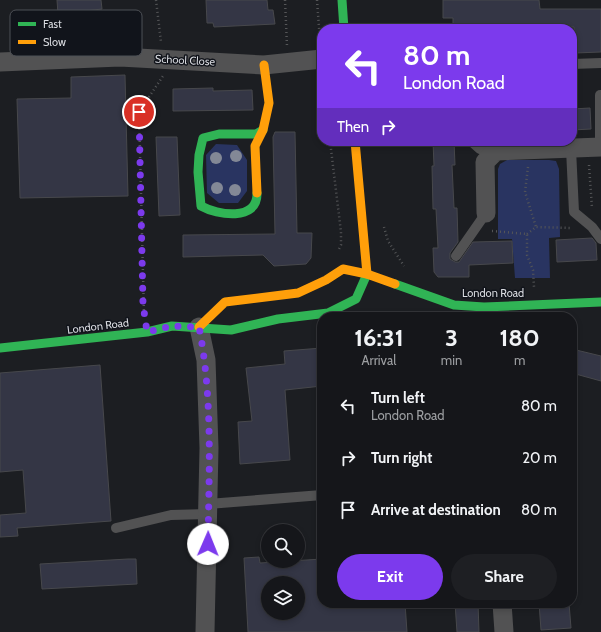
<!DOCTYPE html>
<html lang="en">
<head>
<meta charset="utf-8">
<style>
  :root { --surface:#15161a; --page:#1e1f23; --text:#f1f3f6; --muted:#9d9fa2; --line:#343539; --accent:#7c3aed }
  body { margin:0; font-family:Cabin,sans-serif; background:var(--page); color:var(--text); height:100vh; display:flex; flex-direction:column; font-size:15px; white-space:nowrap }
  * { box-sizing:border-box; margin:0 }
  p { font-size:13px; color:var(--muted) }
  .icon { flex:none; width:22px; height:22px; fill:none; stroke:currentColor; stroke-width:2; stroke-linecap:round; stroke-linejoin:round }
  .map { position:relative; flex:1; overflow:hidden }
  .drawer { position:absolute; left:317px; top:312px; width:260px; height:296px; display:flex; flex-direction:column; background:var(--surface); border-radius:16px; box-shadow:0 2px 6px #0003,0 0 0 1px var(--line) }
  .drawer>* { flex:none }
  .banner { position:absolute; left:317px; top:24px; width:260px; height:122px; border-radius:16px; box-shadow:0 2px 6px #0003,0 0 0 1px var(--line); background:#7c3aed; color:#fff; overflow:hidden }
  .fabs { position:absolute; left:261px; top:524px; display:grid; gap:8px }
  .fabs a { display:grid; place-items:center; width:44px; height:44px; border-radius:50%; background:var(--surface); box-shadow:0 2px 6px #0003,0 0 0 1px var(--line); font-size:20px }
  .pin { position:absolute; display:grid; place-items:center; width:34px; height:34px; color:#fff; margin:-17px; border:2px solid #fff; border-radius:50%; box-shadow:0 1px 4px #0007 }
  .me { position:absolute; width:44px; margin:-22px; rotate:1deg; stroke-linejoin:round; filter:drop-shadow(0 0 3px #0008) }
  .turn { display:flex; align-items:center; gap:14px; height:84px; padding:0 20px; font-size:18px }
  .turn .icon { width:52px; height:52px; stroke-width:2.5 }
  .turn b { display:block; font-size:28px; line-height:34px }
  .then { display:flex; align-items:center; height:38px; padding:0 20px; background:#0003; gap:8px; font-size:15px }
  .eta { display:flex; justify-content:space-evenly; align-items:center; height:68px; text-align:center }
  .eta b { font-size:24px; font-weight:800; line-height:28px }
  .cta { display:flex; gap:8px; margin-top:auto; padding:8px 20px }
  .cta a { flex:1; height:46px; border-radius:24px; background:var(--accent); color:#fff; font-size:16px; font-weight:800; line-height:46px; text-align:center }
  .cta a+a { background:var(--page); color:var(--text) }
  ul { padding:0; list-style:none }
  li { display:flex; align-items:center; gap:12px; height:52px; padding:0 20px }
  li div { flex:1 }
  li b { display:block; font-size:15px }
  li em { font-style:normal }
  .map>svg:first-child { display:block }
  .green { fill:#293461 }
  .building { fill:#343645; stroke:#47484c; fill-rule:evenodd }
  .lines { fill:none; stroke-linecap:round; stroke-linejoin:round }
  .path { stroke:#555658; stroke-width:2.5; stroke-dasharray:1 3; stroke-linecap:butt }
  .lane { stroke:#525253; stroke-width:10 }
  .street { stroke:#525253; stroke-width:19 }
  .fast { stroke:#30b455; stroke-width:9 }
  .slow { stroke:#ff9f0a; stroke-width:9 }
  .tree { fill:#838896 }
  .route { stroke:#7c3aed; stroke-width:7; stroke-dasharray:0 12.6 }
  .labels { text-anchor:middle; stroke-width:3; stroke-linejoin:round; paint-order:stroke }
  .street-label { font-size:11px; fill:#dadce1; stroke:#11141b }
  .key { fill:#11141b; stroke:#4d5056; stroke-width:1 }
  .key-label { font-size:11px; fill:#dadce1 }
</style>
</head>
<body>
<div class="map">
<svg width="601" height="632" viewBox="0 0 601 632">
  <rect width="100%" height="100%" fill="#1c1e22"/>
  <g class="green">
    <path d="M216,144L237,145L247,160V191L238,203H219L207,193L206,155Z"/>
    <path d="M507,160H549L556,161L559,169L560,237L549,238L550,278H515L512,239H498V169L500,164Z"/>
  </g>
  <g class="building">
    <path d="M57,0H101L102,9L58,14Z"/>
    <path d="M206,0H267L268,10H273L275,24L214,27L213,23H207Z"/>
    <path d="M443,0H539L540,9H601V52L575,53L574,27L457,29V25H453V18H443Z"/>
    <path d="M125,75L128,196L20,198L17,99L71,98V77Z"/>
    <path d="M213,88V91L252,90L253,110L173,111V89Z"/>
    <path d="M590,108L591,129L572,130V109Z"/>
    <path d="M275,132H295L297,233H312L311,258L306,264L274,266L263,255L183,257V235L275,234L273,137Z"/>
    <path d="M156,137H177L180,215L159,216Z"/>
    <path d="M433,141H454L455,165H452L454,208H457L458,242L450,253V259L455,262H459L473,242L512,241L513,263L469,265V277H438L434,272L433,248H438L436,209H433L432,166H434Z"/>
    <path d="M592,238L596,243L597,260L557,262L556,240Z"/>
    <path d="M322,348V386L285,390L290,460L240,464L238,422L252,421L246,368L285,364L284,351Z"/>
    <path d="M572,349L601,356V381L572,373Z"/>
    <path d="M100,365L111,521L17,528L18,536L0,537V515L26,513L23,470L0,472V373Z"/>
    <path d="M259,557L260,563L322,559V603H405L407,632H248L244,558ZM268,583H298V613H268Z"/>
    <path d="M128,559H136L137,584L42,589L40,564Z"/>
    <path d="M455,603H478L479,632H457Z"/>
    <path d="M539,603H569L571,628L541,630Z"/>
  </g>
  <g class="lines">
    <g class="path">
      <path d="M156,0L161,42"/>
      <path d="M285,0L287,46"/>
      <path d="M317,0L320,41"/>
      <path d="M330,141L341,232V245L338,251"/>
      <path d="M589,165L592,208"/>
      <path d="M528,167L525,192L536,227"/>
      <path d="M384,227L388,241L404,266"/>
      <path d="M492,231L527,234V255L533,270L534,287"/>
      <path d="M527,234L536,227L572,228"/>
      <path d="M144,314L139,112L163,76"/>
    </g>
    <g class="lane">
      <path d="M572,64L601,63"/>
      <path d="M600,95V147"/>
      <path d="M471,141L480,149L496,151"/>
      <path d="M571,149L574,212L592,227L601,239"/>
      <path d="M456,256L486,213"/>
      <path d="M208,504L322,495"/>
      <path d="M116,528L171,515L208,514"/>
    </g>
    <g class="street">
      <path d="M0,62L120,57L264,65L322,59"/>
      <path d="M486,213L485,162L496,151L601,147"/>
      <path d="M199,327L206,360L209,448L205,632"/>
      <path d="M502,603L504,632"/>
    </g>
    <g class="fast">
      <path d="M342,0L344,29"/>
      <path d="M257,193C258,222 217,215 201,206L198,172L199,155L203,138L219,134H256L263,130"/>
      <path d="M395,284L454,305L484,307L601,302"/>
      <path d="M0,348L147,332L172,326L231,330L278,319L328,313L356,299L367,274"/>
    </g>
    <g class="slow">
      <path d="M355,141L367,274"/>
      <path d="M257,193L255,146L263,130L269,103L264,65"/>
      <path d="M199,327L225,302L298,293L326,280L343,269L367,274L395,284"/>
    </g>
  </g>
  <g class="tree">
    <circle cx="236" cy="156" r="6"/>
    <circle cx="216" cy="158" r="6"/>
    <circle cx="217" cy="188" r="6"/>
    <circle cx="235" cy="190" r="6"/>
  </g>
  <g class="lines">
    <path class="route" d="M139,112L143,304L147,332L172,326L199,327C213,398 209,472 208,544"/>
  </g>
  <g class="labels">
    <g class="street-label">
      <text transform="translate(185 60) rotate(3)" y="4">School Close</text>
      <text x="493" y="297">London Road</text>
      <text transform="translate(98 326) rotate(-7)" y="4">London Road</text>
    </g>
  </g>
  <rect x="10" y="10" width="132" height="46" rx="6" class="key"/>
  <rect x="18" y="22" width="18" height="4" fill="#30b455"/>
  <rect x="18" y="40" width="18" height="4" fill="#ff9f0a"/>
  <g class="key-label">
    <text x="43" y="28">Fast</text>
    <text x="43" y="46">Slow</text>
  </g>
</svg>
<div class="fabs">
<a><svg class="icon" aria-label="search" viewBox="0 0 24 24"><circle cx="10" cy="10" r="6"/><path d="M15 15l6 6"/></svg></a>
<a><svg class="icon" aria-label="layers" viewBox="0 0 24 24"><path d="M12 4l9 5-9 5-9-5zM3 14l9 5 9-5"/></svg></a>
</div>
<div class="pin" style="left:139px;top:112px;background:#d93025"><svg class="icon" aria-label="arrive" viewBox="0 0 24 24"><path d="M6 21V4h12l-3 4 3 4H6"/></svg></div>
<svg class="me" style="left:208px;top:544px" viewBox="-20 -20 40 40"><circle r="19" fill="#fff"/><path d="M0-13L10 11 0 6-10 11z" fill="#7c3aed"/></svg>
<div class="banner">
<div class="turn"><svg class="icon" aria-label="left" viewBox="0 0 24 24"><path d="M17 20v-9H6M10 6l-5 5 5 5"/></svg><div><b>80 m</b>London Road</div></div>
<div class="then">Then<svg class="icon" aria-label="right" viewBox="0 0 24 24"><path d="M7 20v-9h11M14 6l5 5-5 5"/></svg></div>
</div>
<section class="drawer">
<div class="eta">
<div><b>16:31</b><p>Arrival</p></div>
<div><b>3</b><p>min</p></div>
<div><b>180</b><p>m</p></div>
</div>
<ul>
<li><svg class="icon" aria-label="left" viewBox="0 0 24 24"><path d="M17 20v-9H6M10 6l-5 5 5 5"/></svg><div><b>Turn left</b><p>London Road</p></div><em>80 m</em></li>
<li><svg class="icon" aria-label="right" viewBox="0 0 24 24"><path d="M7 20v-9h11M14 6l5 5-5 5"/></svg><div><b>Turn right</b></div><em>20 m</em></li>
<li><svg class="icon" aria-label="arrive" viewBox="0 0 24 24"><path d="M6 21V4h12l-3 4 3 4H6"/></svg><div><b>Arrive at destination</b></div><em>80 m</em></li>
</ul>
<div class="cta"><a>Exit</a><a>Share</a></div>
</section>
</div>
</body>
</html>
